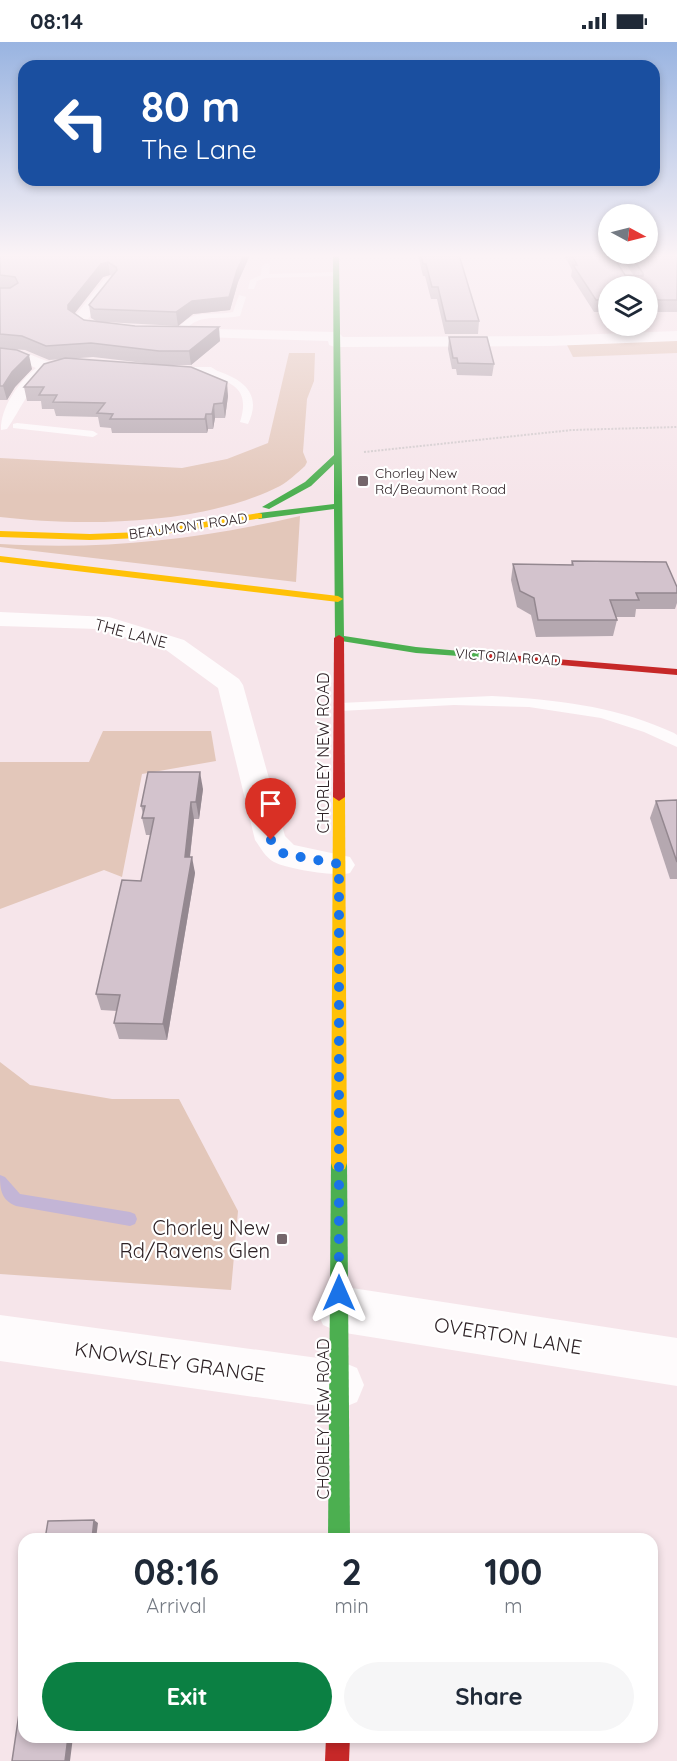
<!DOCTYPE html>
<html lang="en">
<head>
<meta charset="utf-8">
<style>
  :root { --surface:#fff; --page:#f6f6f7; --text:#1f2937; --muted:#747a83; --accent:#0b8043 }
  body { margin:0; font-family:Quicksand,sans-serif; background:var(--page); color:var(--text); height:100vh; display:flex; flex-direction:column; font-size:22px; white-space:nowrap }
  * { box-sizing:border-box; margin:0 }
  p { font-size:20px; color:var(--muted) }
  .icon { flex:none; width:33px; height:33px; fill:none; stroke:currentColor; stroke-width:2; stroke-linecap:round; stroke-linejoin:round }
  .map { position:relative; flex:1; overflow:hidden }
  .side { position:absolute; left:18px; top:1491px; width:640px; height:210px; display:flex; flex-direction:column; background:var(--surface); border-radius:18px; box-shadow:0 3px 9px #0003 }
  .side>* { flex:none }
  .hud { position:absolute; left:18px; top:18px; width:642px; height:126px; border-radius:18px; box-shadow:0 3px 9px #0003; background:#1a4fa0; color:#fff; overflow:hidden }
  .needle { width:39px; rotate:97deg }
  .controls { position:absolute; left:598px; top:162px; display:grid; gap:12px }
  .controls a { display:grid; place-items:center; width:60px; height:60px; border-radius:50%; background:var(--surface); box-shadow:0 3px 9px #0003; font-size:30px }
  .pin { position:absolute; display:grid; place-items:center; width:51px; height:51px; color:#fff; margin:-62px -26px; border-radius:50% 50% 50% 0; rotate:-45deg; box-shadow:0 0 6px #0007 }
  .pin .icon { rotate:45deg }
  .me { position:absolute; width:66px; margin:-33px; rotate:0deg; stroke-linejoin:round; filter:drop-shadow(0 0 4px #0008) }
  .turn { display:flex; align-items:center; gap:21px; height:126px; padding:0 24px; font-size:27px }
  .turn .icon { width:78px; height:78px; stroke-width:2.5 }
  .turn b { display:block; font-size:42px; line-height:51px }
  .eta { display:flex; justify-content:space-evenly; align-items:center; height:102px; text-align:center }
  .eta b { font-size:36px; font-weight:800; line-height:42px }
  .button { display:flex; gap:12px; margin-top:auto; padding:12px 24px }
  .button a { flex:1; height:69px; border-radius:36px; background:var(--accent); color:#fff; font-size:24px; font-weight:800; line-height:69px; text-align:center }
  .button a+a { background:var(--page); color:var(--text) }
  .status { display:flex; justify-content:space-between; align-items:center; height:42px; padding:0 30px; background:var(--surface); direction:ltr }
  .status svg { height:16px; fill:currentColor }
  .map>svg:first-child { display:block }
  .green { fill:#e3c7ba }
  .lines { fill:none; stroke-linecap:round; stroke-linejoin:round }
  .stream { fill:#c3b5d6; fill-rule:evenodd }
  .path { stroke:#d1cacc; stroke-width:2; stroke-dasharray:2 1.5; stroke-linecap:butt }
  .lane { fill:#fefbfc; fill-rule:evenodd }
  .street { fill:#fefbfc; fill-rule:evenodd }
  .fast { fill:#4caf50; fill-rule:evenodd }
  .slow { fill:#ffc107; fill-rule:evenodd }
  .jam { fill:#c62828; fill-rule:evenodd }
  .wall { fill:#b5a8b0; fill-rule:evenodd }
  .shaded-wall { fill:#948890 }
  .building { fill:#d3c3cd; stroke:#948890; stroke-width:1.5 }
  .route { stroke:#1a73e8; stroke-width:10; stroke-dasharray:0 18 }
  .poi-dot { fill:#74666b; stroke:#fff; stroke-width:2 }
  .labels { text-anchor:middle; stroke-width:4.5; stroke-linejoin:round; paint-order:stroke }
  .far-poi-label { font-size:14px; fill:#2e2226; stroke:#fff; text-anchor:start }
  .far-street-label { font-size:14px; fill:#2e2226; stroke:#fff }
  .street-label { font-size:16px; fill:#2e2226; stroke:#fff }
  .near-poi-label { font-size:20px; fill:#2e2226; stroke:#fff; text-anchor:end }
  .near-street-label { font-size:20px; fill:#2e2226; stroke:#fff }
</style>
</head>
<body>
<div class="status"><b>08:14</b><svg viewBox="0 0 49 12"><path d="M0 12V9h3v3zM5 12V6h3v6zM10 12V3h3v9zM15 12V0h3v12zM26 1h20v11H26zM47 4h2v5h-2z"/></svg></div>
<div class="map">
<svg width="677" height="1719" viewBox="0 0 677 1719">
  <rect width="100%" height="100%" fill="#f6e5ea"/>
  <g class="green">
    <path d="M677,297V311L573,315L567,303Z"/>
    <path d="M289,311H315L314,339L307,357L303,410L307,420L305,424C297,431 289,439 280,444C204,483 84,485 0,475V416L182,426L227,417L268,401Z"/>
    <path d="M300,474L296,540L0,505V502C106,508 196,498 300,474Z"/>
    <path d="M103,689H211L216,719L142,732L122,835L104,828L0,867V720H89Z"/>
    <path d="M0,1020L30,1043L112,1057H179L238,1169L231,1248L0,1232Z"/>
  </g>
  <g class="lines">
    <path class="stream" d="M0,1133L5,1135L20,1152L130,1170L135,1172L137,1177L135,1182L130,1184L16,1164C1,1158 0,1147 0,1133Z"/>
    <path class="path" d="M364,410L572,388L677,385"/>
    <g class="lane">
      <path d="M266,221L270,223L269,232L336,230L340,232L336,234L266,236L257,239L254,247H248L250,238L261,233L262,223Z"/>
      <path d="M239,253L246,255L240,274C216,279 197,269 182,293L175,291C192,264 207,275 233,270Z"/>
      <path d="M211,327C239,335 264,349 248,382L240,380C250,348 235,342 208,332L206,330Z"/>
      <path d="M17,381L93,389L98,392L93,395L13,386V382Z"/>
      <path d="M492,654C553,657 617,664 674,691L677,693V705L644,690L601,676L529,665L454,663L340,669L333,665L340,661Z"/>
    </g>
    <g class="street">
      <path d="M110,235L117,239L88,277L96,282L123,285L126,288C115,299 81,289 72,278L105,236Z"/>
      <path d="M175,286L335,290L340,292L343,295L550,294L677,289V299L550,304L335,305L329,303L328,299L170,294L167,291L170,288Z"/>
      <path d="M0,308L24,310L49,320L86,317L94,322C85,334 62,324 50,331C30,342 20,369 7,387L1,388C0,367 18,340 36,326L21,320L0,318Z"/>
      <path d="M158,325H211L219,330L211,335L152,334L150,330Z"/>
      <path d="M0,570L109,575L184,598L239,637L243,643L285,794L294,803L350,815L355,823L350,831C337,835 287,827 274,820C266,816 260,805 255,798L218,646L166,608L98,587L0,584Z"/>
      <path d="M339,1244L677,1296V1344L339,1290L323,1283L316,1267L323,1251Z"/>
      <path d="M0,1273L340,1319L357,1326L364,1343L357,1360L340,1367L0,1319Z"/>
    </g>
    <g class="fast">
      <path d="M333,213H339L344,594L416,605L483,611L487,612V616L416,611L335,598L334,467L259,477L255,474L259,471L334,462V422L311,444L269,467L262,465L305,440L334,413Z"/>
      <path d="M339,1113L345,1115L347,1121L350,1497H328L331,1121L333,1115Z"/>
    </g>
    <g class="slow">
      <path d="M259,471L262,472V476L141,496L90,498L0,495V489L90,492L141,490Z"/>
      <path d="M0,514L338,554L343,557L338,560L0,520Z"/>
      <path d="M339,751L345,755L347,1121L345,1127L339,1129L333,1127L331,1121L333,755Z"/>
    </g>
    <g class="jam">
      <path d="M339,593L344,596L345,755L339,759L333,755L334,596Z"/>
      <path d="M483,611L677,627V633L479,616V612Z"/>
      <path d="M326,1695H350L349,1719H325Z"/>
    </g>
  </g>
  <g class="wall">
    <path d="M0,213H250L238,240L230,268L193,272L178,284L105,280L220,299L191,323H161L228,354L225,376H215L213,387H208L207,391H112L111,386L100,385L98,375L56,374L54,367H42L41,359H27L24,345L64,317L49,318L25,308L0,306ZM110,233L112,234L89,263L91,276L96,279L84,278L75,271L103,235ZM93,315L161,323L67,317Z"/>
    <path d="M418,213H459L479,279L478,292H445L437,257H431L425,234H423Z"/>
    <path d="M564,213H612L625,233L634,234L620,213H677V270H648V244H609V270H594L571,234L572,228Z"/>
    <path d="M449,295L494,322L492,334L457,333L456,327H452L448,307Z"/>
    <path d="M0,306L32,327L15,345L7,358H0Z"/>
    <path d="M572,519L677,545V561L675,567H636L635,575H616L617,578L613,594L536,595L531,573L517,565L511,538L513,522L571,523Z"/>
    <path d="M203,747L199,777H194L190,815L195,831L167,998L119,997L114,981L117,969L101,968L96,952L141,839L151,793H146L142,776L143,772L141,764Z"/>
    <path d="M677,758V837H670L650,776L656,759Z"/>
  </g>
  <g class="shaded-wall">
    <path d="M244,213H250L238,240L230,268L193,272L178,284L176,270L192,259Z"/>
    <path d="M108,220L110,233L103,235L70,277L68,263L101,222Z"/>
    <path d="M219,285L220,299L191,323L189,309Z"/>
    <path d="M29,313L32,327L15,345L7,358L3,344L12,330Z"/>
    <path d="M227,340L228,354L225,376L223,361Z"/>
    <path d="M214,362L215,376L213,387L212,372Z"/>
    <path d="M206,372L208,387L207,391L205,377Z"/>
    <path d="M200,730L203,747L199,777L196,760Z"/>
    <path d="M191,760L194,777L188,831L185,815Z"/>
    <path d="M192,815L195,831L167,998L163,982Z"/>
    <path d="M94,1478L98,1481L96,1497H92Z"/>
    <path d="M68,1695H73L70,1719H65Z"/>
  </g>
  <g class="building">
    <path d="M0,213H244L237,228L229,255L192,259L176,270L94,267L89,263L117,228L116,225L108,220L101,222L68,263V267L84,278L135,284L219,285L189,309H159L91,301L46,304L22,294L0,292V246H10L18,241L15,235L0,233Z"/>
    <path d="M421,213H459L479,279H446L438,245H432L426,222H423Z"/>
    <path d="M572,213H612L625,233L643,234V231L630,213H677V258H648V244H609V258H596L573,223H577Z"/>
    <path d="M449,295H487L494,322L458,321L457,316H453Z"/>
    <path d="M0,306L17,308L29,313L12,330L3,344H0Z"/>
    <path d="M65,316L191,325L227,340L223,361L214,362L212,372H206L205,377H110L113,372L97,371L105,361L53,360L57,353H39L44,345H24L44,322Z"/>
    <path d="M572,519L666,520L677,545V551H636L639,558H610L617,578H538L534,556L520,549L513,522L573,523Z"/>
    <path d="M148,730H200L196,760H191L185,815H192L163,982L114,981L120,953L96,952L122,838L141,839L154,776H142L145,764H141Z"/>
    <path d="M677,758V820L656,759Z"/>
    <path d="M94,1478L92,1497H45L48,1479Z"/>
    <path d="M24,1638V1695H68L65,1719H12Z"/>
  </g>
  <linearGradient id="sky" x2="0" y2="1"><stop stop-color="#99b4e1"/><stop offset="0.47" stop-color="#fbf3f6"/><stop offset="1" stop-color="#fbf3f6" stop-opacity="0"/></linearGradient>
  <rect width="677" height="454" fill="url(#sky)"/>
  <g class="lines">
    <path class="route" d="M271,798L284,812L339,822V1251"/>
  </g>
  <g class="poi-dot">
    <rect x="357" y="433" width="12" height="12" rx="3"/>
    <rect x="276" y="1191" width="12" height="12" rx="3"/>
  </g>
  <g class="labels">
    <g class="far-poi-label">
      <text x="375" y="436">Chorley New<tspan x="375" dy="16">Rd/Beaumont Road</tspan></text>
    </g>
    <g class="far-street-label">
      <text transform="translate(188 484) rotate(-8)" y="5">BEAUMONT ROAD</text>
      <text transform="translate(508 615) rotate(4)" y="5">VICTORIA ROAD</text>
    </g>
    <g class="street-label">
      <text transform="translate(131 591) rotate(15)" y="6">THE LANE</text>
      <text transform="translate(323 711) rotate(-90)" y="6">CHORLEY NEW ROAD</text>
      <text transform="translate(323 1377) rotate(-90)" y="6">CHORLEY NEW ROAD</text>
    </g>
    <g class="near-poi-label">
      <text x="270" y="1193">Chorley New<tspan x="270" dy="23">Rd/Ravens Glen</tspan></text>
    </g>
    <g class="near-street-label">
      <text transform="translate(508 1294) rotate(9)" y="7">OVERTON LANE</text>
      <text transform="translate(170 1320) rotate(8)" y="7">KNOWSLEY GRANGE</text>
    </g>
  </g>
</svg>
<div class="controls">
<a><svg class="needle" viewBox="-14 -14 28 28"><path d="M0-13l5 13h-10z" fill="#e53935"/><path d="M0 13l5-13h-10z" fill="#747a83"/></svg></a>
<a><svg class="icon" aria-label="layers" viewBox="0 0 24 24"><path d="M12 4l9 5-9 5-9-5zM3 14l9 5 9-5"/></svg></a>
</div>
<div class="pin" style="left:271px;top:798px;background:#d93025"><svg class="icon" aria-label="arrive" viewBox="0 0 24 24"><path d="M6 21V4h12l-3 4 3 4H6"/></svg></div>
<svg class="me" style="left:339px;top:1251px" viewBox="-20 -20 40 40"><path d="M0-17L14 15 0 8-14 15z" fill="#1a73e8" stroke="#fff" stroke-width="4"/></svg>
<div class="hud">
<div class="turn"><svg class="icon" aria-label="left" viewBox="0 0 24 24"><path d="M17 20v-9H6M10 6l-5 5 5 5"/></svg><div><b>80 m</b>The Lane</div></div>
</div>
<section class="side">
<div class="eta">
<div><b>08:16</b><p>Arrival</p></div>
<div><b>2</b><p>min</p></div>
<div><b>100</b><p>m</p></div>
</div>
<div class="button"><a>Exit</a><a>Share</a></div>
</section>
</div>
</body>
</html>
